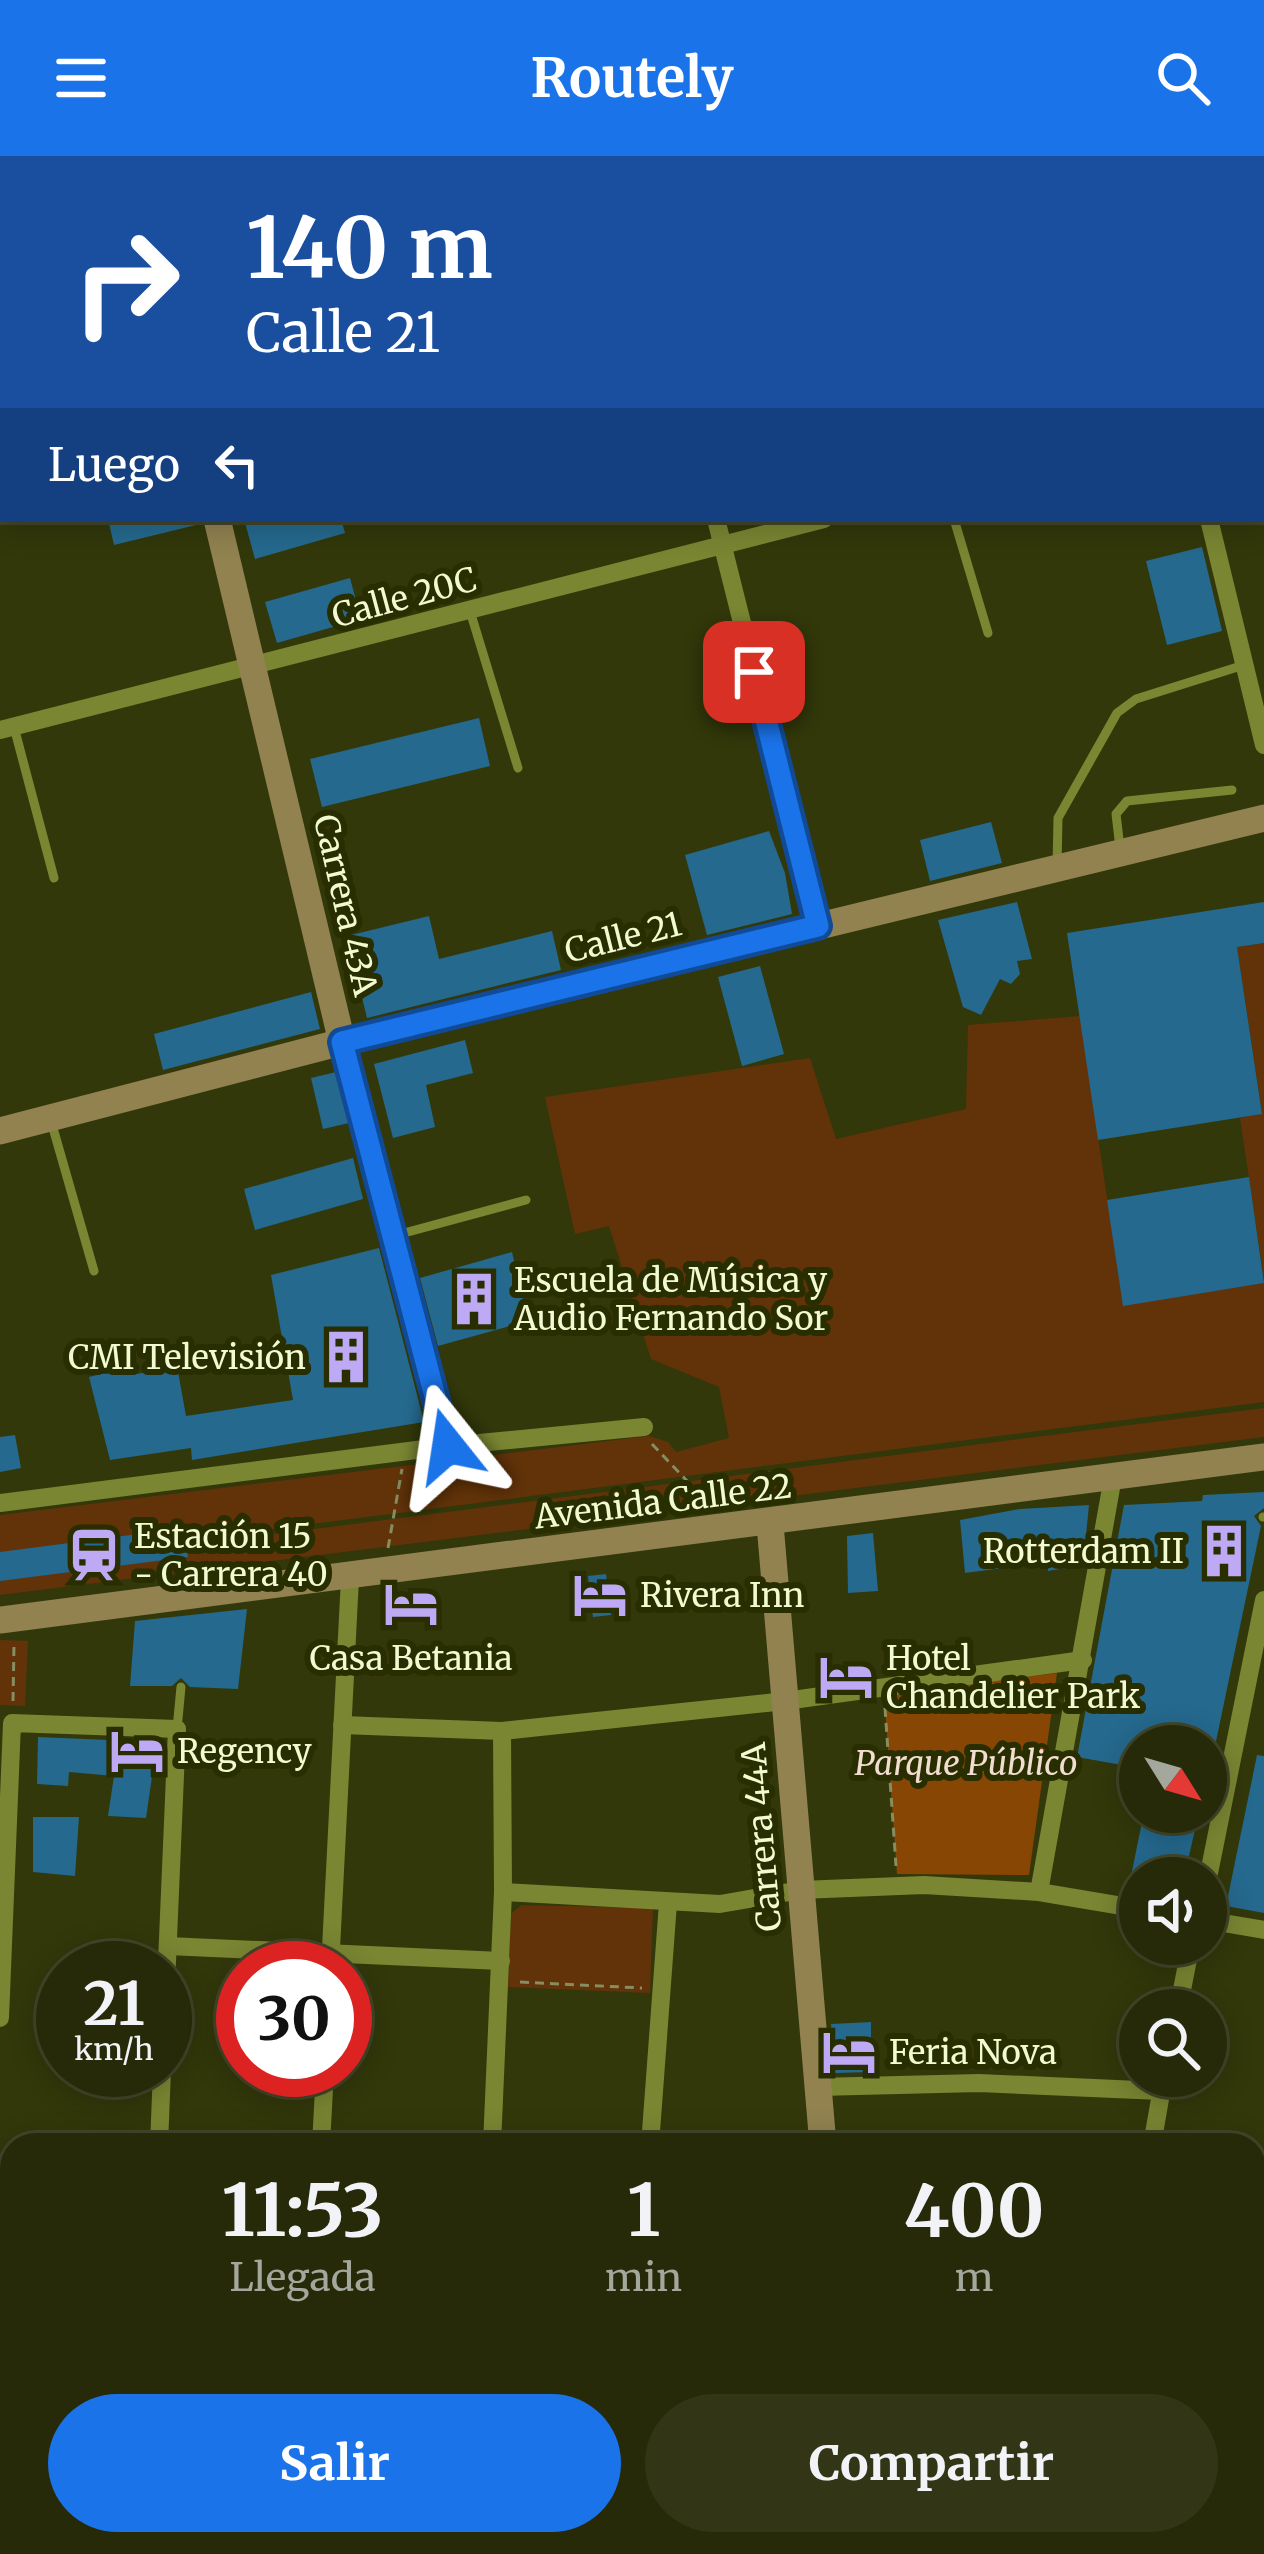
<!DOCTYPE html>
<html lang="es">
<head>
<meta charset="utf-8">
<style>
  :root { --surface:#262a08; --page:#323616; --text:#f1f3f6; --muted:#a4a79c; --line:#424629; --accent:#1a73e8 }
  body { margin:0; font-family:Merriweather,serif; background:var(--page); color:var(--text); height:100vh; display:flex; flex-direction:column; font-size:45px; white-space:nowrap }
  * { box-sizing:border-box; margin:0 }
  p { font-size:39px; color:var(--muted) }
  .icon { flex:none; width:66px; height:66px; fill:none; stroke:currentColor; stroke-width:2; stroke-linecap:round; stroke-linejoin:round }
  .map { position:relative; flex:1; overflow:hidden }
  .drawer { position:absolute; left:0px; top:1977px; width:1266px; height:423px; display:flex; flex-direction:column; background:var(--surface); border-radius:36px 36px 0 0; box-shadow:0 6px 30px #0003,0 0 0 3px var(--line) }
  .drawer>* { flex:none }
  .banner { position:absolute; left:0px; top:0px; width:1266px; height:366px; box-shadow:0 6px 30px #0003,0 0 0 3px var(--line); background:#1a4fa0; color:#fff; overflow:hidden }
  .needle { width:78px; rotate:127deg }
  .buttons { position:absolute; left:1119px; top:1569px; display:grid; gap:24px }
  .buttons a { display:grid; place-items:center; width:108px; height:108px; border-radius:50%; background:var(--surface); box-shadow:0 6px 30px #0003,0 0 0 3px var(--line); font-size:60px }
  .speed { position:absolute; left:36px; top:1785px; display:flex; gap:24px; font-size:60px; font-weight:700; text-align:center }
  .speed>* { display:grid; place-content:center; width:156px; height:156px; border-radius:50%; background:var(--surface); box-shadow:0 6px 30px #0003,0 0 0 3px var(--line); line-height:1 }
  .speed small { font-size:30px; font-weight:400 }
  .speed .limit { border:18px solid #d22; background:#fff; color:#111 }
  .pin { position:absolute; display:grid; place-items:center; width:102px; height:102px; color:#fff; margin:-51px; border-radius:24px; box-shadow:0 6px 18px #0006 }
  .me { position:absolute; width:132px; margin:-66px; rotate:345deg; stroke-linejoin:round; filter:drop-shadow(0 0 9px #0008) }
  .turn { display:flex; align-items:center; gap:42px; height:252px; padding:0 48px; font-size:54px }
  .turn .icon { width:156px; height:156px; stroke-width:2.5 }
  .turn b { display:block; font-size:84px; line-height:102px }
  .then { display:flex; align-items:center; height:114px; padding:0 48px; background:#0003; gap:24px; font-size:45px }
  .eta { display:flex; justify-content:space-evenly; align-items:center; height:204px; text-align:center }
  .eta b { font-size:72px; font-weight:700; line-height:84px }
  .primary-button { display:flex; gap:24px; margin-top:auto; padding:24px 48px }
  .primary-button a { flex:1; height:138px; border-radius:72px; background:var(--accent); color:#fff; font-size:48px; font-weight:700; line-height:138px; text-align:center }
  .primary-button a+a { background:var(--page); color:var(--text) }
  header { display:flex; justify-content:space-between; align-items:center; height:156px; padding:0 48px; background:var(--accent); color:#fff; font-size:54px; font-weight:700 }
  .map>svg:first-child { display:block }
  .green { fill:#623308 }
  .forest { fill:#884605 }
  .building { fill:#25698e }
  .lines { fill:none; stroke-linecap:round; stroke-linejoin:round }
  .path { stroke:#868d61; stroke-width:3; stroke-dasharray:9 6; stroke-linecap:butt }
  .lane { stroke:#7a8632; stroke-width:9 }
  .street { stroke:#7a8632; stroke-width:18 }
  .secondary { stroke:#918250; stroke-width:27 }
  .route-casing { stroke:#114b97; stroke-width:30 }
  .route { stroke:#1a73e8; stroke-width:21 }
  .labels { text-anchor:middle; stroke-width:12; stroke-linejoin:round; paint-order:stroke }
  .street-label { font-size:33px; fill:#f2fad1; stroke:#282e00 }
  .poi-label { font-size:33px; fill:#f2fad1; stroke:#282e00; text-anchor:start }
  .park-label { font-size:33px; font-style:italic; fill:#f2ded1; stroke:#282e00 }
</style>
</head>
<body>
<header><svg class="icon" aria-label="menu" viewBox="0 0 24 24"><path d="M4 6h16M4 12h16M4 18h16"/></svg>Routely<svg class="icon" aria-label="search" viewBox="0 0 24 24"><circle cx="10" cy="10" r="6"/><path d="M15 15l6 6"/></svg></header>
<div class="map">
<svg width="1264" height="2398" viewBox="0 0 1264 2398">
  <rect width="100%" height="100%" fill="#32380a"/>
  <g class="green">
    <path d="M1264,787V1123L1240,962L1262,957L1237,791Z"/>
    <path d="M1080,860L1123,1149L1264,1127V1246L0,1408V1359L649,1280L668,1286L676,1296L729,1282L719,1231L651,1203L609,1070L575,1078L545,941L810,902L836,983L966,953L968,869Z"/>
    <path d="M1264,1252V1281L0,1439V1413Z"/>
    <path d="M0,1484L28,1485L25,1550L0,1549Z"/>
    <path d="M521,1749L653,1752L650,1837L508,1831L511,1758Z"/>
    <path d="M1264,2124V2313H1254V2125Z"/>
  </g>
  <path class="forest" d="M1057,1517L1029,1719L897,1718L884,1538Z"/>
  <g class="building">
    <path d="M108,363H196V369L114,389Z"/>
    <path d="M244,363H341L345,377L255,403Z"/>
    <path d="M1202,391L1222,475L1167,489L1146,405Z"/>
    <path d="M350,422L361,463L277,487L265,446Z"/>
    <path d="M479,562L490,610L322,651L310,603Z"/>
    <path d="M991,666L1002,707L930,725L920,684Z"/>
    <path d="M769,675L785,717L792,758L707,779L685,699Z"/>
    <path d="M1017,746L1032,803L1017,805L1020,818L1011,828L1000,823L981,859L963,851L938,764Z"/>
    <path d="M1264,746V787L1237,791L1262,958L1098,984L1067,777Z"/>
    <path d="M429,760L439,803L552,775L561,814L367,862L347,780Z"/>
    <path d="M760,810L784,898L742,910L718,821Z"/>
    <path d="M311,836L320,873L163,914L154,878Z"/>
    <path d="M465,884L473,917L426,929L435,971L393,982L374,908Z"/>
    <path d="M336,916L349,967L323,973L311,922Z"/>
    <path d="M353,1002L363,1043L255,1074L244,1033Z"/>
    <path d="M1249,1021L1264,1127L1123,1150L1107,1044Z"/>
    <path d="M379,1092L424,1266L192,1304L191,1292L110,1304L89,1221L129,1211L132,1219L177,1210L186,1260L293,1244L271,1119Z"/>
    <path d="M512,1096L528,1165L438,1190L420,1122Z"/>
    <path d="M15,1279L21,1312L0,1316V1281Z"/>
    <path d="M1264,1336V1352L1254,1360L1261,1370L1215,1590H1138L1133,1611L1077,1601L1124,1349L1202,1345L1203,1339Z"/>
    <path d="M1089,1349L1083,1409L1048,1415V1406L965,1417L960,1364L1020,1353Z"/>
    <path d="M185,1372L188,1401L0,1425V1396Z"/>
    <path d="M873,1377L878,1435L848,1437L847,1380Z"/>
    <path d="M606,1418L611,1459L593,1461L588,1420Z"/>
    <path d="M247,1453L238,1533L190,1531L181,1522L172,1530H130L135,1465Z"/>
    <path d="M38,1581L157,1586L146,1662L108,1660L114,1620L69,1616L68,1630L37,1628Z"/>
    <path d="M1257,1599L1264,1600V1757L1226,1750Z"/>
    <path d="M1144,1656H1199L1184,1722L1131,1720Z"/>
    <path d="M33,1661H79L75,1720L33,1716Z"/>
    <path d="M871,1866V1916L835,1917L831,1868Z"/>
  </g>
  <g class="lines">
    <g class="path">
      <path d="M652,1288L707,1346"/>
      <path d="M388,1392L402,1313"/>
      <path d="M13,1545L14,1488"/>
      <path d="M885,1552L896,1710"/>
      <path d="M520,1826L642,1832"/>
    </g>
    <g class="lane">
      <path d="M397,0V3"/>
      <path d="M866,0V3"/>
      <path d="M1263,78L1264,77"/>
      <path d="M954,363L988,477"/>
      <path d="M470,455L518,612"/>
      <path d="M14,571L54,722"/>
      <path d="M1120,692L1116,658L1127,645L1232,634"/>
      <path d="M1057,711L1058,662L1117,557L1136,543L1244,509"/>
      <path d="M51,965L94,1115"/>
      <path d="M393,1080L526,1044"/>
      <path d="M1263,1361H1264"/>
      <path d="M177,1573L181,1531"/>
    </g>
    <g class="street">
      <path d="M626,0L627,3"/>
      <path d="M1121,0V3"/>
      <path d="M674,3L686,0"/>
      <path d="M0,168L3,167"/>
      <path d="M716,363L818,770"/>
      <path d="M1209,363L1264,589"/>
      <path d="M0,574L824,363"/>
      <path d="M342,886L448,1290"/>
      <path d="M0,1347L448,1290L644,1271"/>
      <path d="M342,1569L502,1575L785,1545L1083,1504"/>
      <path d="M1206,1732L1264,1444"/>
      <path d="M503,1736L720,1748L801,1734L924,1729L1039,1736L1140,1753"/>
      <path d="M1039,1736L1113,1321"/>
      <path d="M1206,1764L1264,1774"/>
      <path d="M168,1790L501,1805"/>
      <path d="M330,1812L350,1422"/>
      <path d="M1178,1854L1191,1788"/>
      <path d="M0,1862L12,1567L177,1573L165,1852"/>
      <path d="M818,1931L979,1927L1161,1935"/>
      <path d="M159,1989L162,1914"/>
      <path d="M321,1989L325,1914"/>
      <path d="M492,1989L503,1736L502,1575"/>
      <path d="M650,1989L668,1747"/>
      <path d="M1152,1989L1164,1920"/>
      <path d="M0,2097L12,2098"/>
      <path d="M1254,2112H1264"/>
      <path d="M300,2398L301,2388"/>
      <path d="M1217,2398V2388"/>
    </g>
    <g class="secondary">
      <path d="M127,0L128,3"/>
      <path d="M217,363L342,886"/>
      <path d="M0,975L342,886L1264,662"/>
      <path d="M770,1368L823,1989"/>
      <path d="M0,1464L1264,1301"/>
      <path d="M0,2265H12"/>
      <path d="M0,2290H12"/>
      <path d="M1254,2326H1264"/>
      <path d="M1254,2354L1264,2355"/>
      <path d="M809,2398V2388"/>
    </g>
  </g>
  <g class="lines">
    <defs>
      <path id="route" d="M448,1290L342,886L818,770L754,516"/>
    </defs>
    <use href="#route" class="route-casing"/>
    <use href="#route" class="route"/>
  </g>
  <defs>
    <symbol id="building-bare" viewBox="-9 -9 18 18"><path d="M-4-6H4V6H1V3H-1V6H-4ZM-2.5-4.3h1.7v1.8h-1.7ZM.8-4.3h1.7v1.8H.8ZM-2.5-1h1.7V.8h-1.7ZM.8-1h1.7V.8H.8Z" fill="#bea9f5" stroke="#282e00" stroke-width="2.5" paint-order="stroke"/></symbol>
    <symbol id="station-bare" viewBox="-9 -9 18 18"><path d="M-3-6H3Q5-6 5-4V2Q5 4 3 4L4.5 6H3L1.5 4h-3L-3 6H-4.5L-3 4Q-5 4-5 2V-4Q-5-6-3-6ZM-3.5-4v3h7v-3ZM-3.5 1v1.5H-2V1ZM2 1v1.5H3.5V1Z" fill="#bea9f5" stroke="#282e00" stroke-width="2.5" paint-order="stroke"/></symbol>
    <symbol id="hotel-bare" viewBox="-9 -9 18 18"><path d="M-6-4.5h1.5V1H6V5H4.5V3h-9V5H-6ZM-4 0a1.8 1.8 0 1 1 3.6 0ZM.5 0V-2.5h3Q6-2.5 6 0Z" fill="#bea9f5" stroke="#282e00" stroke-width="2.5" paint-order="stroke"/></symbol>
  </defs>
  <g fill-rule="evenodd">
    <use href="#building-bare" x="436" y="1105" width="76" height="76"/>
    <use href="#building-bare" x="308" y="1163" width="76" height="76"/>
    <use href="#building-bare" x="1186" y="1357" width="76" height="76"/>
    <use href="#station-bare" x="56" y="1361" width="76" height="76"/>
    <use href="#hotel-bare" x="562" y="1401" width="76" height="76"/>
    <use href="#hotel-bare" x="373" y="1410" width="76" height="76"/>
    <use href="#hotel-bare" x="808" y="1483" width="76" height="76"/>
    <use href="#hotel-bare" x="99" y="1557" width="76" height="76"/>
    <use href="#hotel-bare" x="811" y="1858" width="76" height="76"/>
  </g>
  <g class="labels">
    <g class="street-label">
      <text transform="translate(404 441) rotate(-15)" y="12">Calle 20C</text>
      <text transform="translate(346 749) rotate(77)" y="12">Carrera 43A</text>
      <text transform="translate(623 781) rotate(-14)" y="12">Calle 21</text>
      <text transform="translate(663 1345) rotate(-7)" y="12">Avenida Calle 22</text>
      <text transform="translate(761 1681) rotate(-95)" y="12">Carrera 44A</text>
    </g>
    <g class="poi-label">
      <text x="514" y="1136">Escuela de Música y<tspan x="514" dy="38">Audio Fernando Sor</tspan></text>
      <text x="306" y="1213" text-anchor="end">CMI Televisión</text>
      <text x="134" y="1392">Estación 15<tspan x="134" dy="38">- Carrera 40</tspan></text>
      <text x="1184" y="1407" text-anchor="end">Rotterdam II</text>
      <text x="640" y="1451">Rivera Inn</text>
      <text x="411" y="1514" text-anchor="middle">Casa Betania</text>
      <text x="886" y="1514">Hotel<tspan x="886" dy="38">Chandelier Park</tspan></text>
      <text x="177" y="1607">Regency</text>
      <text x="889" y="1908">Feria Nova</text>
    </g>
    <g class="park-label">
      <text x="966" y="1619">Parque Público</text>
    </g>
  </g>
</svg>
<div class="buttons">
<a><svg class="needle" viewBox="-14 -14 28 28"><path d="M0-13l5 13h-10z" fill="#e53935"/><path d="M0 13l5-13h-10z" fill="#a4a79c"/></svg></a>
<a><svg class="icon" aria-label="sound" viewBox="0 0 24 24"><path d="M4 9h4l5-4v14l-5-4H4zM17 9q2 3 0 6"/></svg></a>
<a><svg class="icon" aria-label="search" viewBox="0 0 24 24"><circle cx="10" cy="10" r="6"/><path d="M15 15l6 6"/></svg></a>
</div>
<div class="speed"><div>21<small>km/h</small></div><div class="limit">30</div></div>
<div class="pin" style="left:754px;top:516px;background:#d93025"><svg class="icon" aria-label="arrive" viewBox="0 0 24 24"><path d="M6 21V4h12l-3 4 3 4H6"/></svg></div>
<svg class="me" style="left:448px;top:1290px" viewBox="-20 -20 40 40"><path d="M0-17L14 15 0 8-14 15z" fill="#1a73e8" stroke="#fff" stroke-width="4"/></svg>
<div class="banner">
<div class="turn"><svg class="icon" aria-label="right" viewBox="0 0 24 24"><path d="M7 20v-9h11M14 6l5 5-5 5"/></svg><div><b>140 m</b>Calle 21</div></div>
<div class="then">Luego<svg class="icon" aria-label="left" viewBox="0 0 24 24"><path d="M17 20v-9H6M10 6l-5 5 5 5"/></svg></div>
</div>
<section class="drawer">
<div class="eta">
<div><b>11:53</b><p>Llegada</p></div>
<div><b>1</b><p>min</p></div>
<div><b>400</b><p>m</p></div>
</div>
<div class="primary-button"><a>Salir</a><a>Compartir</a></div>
</section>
</div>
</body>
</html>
